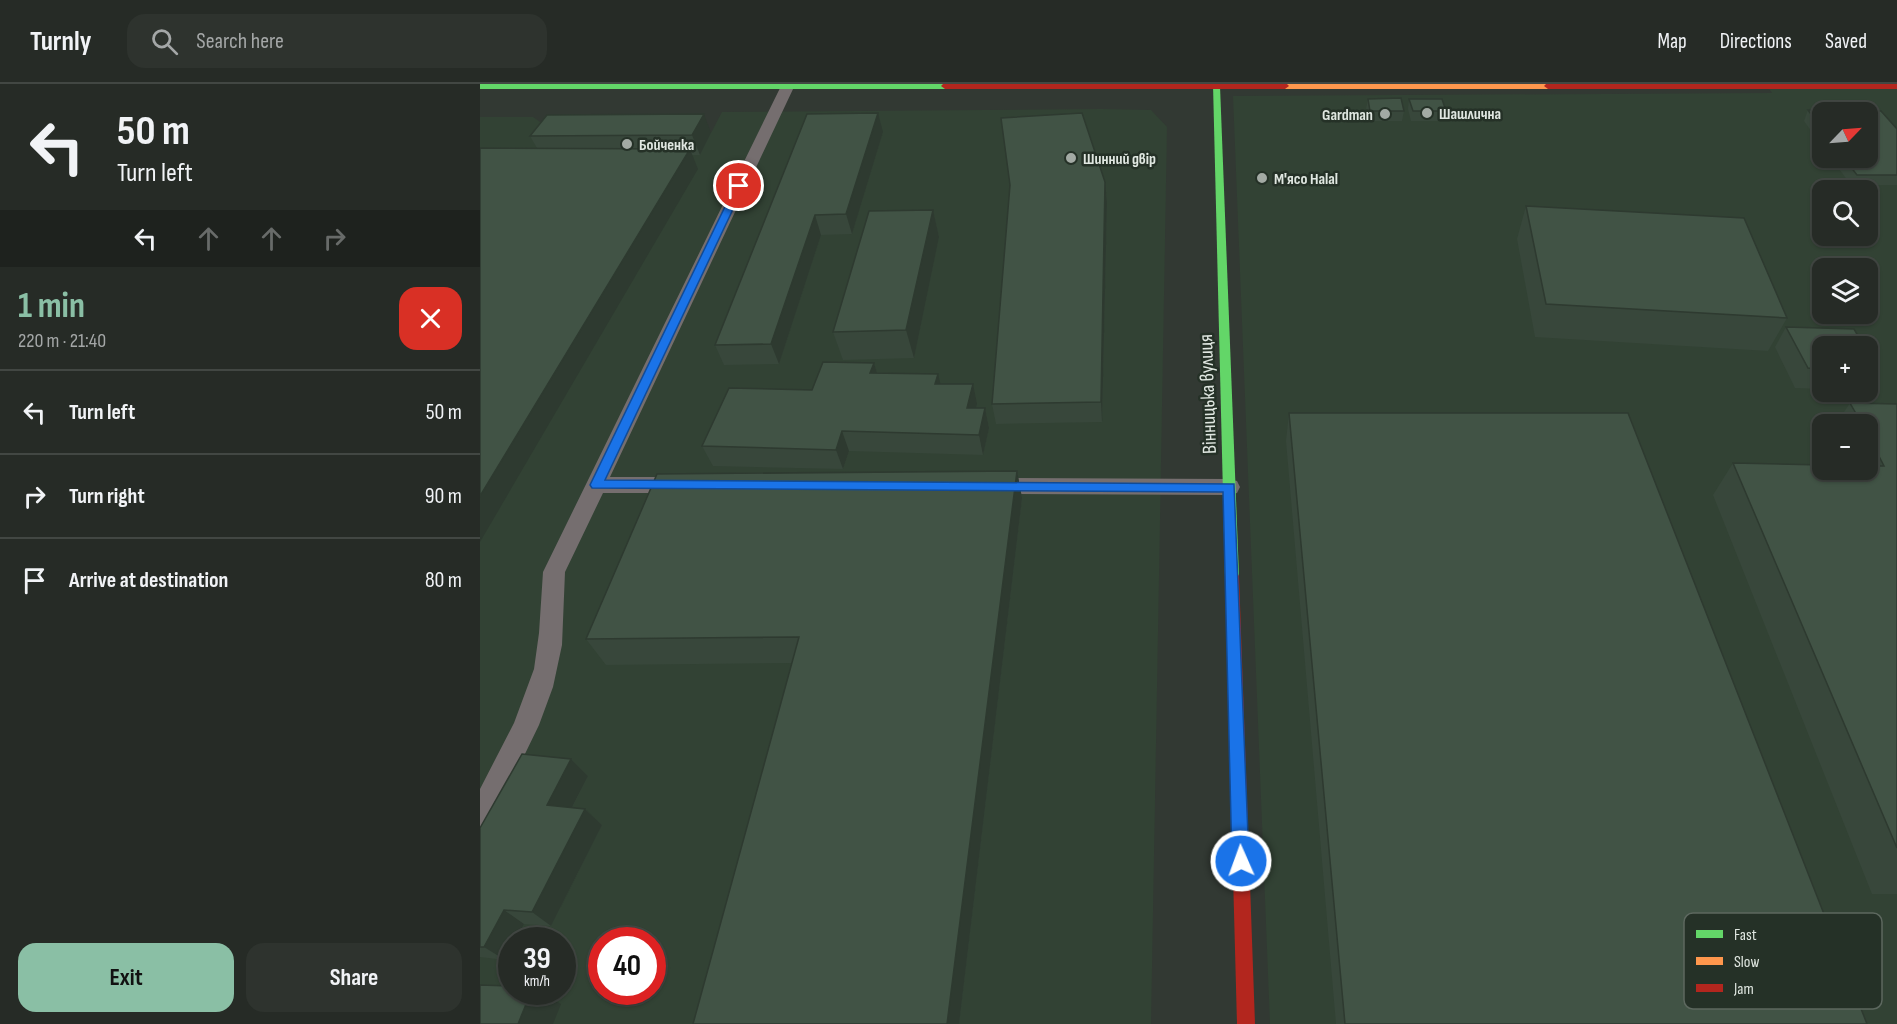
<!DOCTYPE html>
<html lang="en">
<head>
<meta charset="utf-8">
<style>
  :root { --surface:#262b26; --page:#2e332e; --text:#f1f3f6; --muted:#a4a7a7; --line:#424743; --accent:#8abfa5 }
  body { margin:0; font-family:"Sofia Sans Condensed",sans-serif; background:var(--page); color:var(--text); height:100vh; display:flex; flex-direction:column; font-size:22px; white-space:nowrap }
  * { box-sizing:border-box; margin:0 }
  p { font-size:20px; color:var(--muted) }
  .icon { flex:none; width:33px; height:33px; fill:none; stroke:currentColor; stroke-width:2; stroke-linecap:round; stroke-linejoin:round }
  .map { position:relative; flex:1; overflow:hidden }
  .details { display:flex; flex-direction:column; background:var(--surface); width:480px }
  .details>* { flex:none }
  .hud { background:#262b26; color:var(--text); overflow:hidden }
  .needle { width:39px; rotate:65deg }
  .fabs { position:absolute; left:1332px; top:18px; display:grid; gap:12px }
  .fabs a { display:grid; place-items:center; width:66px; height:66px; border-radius:12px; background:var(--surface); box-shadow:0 2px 4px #0004,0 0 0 2px var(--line); font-size:30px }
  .speed { position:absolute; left:18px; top:843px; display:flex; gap:12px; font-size:30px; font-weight:700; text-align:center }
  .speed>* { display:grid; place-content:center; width:78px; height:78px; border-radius:50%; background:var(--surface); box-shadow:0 2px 4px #0004,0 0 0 2px var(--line); line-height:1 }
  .speed small { font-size:15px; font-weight:400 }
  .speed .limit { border:9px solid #d22; background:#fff; color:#111 }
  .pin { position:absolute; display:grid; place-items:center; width:51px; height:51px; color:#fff; margin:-26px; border:3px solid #fff; border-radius:50%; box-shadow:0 2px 6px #0007 }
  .me { position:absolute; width:66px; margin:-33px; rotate:358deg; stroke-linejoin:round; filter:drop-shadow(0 0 4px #0008) }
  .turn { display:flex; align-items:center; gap:21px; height:126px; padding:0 18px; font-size:27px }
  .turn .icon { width:78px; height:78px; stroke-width:2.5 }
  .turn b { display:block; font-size:42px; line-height:51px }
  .lanes { display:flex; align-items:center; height:57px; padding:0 18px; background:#0003; justify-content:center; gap:30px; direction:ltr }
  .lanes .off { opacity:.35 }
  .round { display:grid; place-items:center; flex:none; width:63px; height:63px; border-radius:18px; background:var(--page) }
  .head { display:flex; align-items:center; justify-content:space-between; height:102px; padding:0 18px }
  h1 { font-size:36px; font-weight:700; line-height:45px; color:var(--accent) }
  .action { display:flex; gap:12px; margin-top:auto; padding:12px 18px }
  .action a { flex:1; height:69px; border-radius:18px; background:var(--accent); color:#111; font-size:24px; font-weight:700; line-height:69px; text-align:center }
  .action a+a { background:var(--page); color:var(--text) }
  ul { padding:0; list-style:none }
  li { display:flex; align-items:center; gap:18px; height:84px; padding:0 18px; border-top:2px solid var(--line) }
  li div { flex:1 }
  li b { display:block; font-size:22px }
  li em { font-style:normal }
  header { display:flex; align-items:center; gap:36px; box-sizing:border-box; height:84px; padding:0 30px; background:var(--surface); border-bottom:2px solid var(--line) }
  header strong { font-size:28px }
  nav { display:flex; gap:33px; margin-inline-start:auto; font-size:21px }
  .search { width:420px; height:54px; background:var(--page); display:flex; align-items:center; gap:15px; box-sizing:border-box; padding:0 21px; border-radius:18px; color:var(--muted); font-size:22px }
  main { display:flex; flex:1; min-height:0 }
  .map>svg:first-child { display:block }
  .built { fill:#324234; fill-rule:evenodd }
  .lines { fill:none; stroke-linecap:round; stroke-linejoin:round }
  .lane { fill:#756e6f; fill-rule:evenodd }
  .fast { fill:#63d668; fill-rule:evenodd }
  .slow { fill:#ff974d; fill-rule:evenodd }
  .jam { fill:#b3261e; fill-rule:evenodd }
  .wall { fill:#38473b }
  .shaded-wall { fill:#2e3a30 }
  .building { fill:#415345; stroke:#2e3a30; stroke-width:1.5 }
  .route { fill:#1a73e8; stroke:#114b97; stroke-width:1.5 }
  .poi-dot { fill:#a3aaa4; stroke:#253127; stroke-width:2 }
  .labels { text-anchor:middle; stroke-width:5; stroke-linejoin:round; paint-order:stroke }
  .far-poi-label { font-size:16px; font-weight:bold; fill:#e0e7e1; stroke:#253127; text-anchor:start }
  .street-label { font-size:20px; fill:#e0e7e1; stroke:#253127 }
  .key { fill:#253127; stroke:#5d685f; stroke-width:1.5 }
  .key-label { font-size:16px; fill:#e0e7e1 }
</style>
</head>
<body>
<header>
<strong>Turnly</strong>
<div class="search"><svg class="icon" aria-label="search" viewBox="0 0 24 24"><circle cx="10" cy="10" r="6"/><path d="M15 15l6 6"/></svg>Search here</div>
<nav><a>Map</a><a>Directions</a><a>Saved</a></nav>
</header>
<main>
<section class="details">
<div class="hud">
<div class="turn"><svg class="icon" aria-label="left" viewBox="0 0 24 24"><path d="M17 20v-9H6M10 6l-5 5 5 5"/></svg><div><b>50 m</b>Turn left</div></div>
<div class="lanes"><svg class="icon" aria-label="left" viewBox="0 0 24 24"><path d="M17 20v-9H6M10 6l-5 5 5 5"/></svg><svg class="icon off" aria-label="ahead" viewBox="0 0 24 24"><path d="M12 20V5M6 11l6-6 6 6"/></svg><svg class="icon off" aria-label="ahead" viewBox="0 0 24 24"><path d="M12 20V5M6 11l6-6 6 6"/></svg><svg class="icon off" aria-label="right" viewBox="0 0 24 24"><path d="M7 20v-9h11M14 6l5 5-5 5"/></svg></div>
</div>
<div class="head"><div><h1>1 min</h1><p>220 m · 21:40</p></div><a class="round" style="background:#d93025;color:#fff"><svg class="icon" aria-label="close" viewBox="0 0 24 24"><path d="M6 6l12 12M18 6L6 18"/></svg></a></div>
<ul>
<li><svg class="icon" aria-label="left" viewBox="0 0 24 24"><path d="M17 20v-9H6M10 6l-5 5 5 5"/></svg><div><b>Turn left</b></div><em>50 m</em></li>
<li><svg class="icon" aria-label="right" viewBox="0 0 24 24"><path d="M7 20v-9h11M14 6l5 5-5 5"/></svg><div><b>Turn right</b></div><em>90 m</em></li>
<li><svg class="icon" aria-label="arrive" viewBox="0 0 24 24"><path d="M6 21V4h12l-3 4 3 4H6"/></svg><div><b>Arrive at destination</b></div><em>80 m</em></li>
</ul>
<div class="action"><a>Exit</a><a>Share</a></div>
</section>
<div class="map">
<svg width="1417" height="940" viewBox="0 0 1417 940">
  <rect width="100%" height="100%" fill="#323933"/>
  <g class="built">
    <path d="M1417,0V940H790L753,12L1292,9L1287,2ZM1342,28H1388V74H1342ZM1342,106H1388V152H1342ZM1342,184H1388V230H1342ZM1342,262H1388V308H1342ZM1342,340H1388V386H1342Z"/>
    <path d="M621,25L671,26L687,43L671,940H0V33H53L77,50L231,49L242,28ZM32,856H82V908H32ZM122,856H172V908H122Z"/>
  </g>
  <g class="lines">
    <g class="lane">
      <path d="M302,0H312L314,3L130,393H202L210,395L213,401L210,407L202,409H123L85,488L82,561L73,603L59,641L10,742L0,746V705L34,639L54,585L59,549L63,488Z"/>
      <path d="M511,394L749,395L757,397L760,403L757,409L749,411L511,410L503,408L500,402L503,396Z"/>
    </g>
    <g class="fast">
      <path d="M0,0H467L469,2L465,5H0Z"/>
      <path d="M733,0L740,2L759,492L757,496H747L745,492Z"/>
    </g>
    <path class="slow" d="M802,0H1070L1072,2L1068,5H805L801,2Z"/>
    <g class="jam">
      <path d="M463,0H807L809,2L805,5H465L461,2Z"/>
      <path d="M1066,0H1417V5H1068L1064,2Z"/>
      <path d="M752,487L757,488L759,492L775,940H757L745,492L747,488Z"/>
    </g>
  </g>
  <g class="wall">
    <path d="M888,15L924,27L922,37H889L886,25Z"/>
    <path d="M929,15L966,27L964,37H931L928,25Z"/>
    <path d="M1328,26L1401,27L1417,45V101H1371L1351,74H1388V28H1342V62L1324,37Z"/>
    <path d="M327,30L403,48L372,150L341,151L299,280L244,281L235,261Z"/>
    <path d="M231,49L220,71H212L218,85L57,64L50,52Z"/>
    <path d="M625,98L627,118L622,338L516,340L512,320Z"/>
    <path d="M1046,122L1307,234L1288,267L1055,253L1037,155Z"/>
    <path d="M453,126L459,153L434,274L363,276L353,248Z"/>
    <path d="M1306,243L1342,262V305L1315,304L1295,263Z"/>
    <path d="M1388,268L1398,286L1388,301Z"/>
    <path d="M394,279L397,289L460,300L497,320L496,324H505L509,344L503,371L369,367L363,385L233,382L222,362L332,306Z"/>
    <path d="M1370,319L1417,320V810H1392L1233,411L1253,379L1388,386V340H1356Z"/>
    <path d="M809,329L1387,940H856L806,357Z"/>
    <path d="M537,387L542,414L479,940H213L312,579L126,581L106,555Z"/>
    <path d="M91,675L108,692L92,724L105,725L122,741L71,842L44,840L32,856V864L25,876L0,873V744Z"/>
  </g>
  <g class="shaded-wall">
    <path d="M398,29L403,48L372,150L366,130Z"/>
    <path d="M224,30L231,49L220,71L212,51Z"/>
    <path d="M210,65L218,85L0,458V412Z"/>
    <path d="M625,98L627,118L622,338L621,318Z"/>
    <path d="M453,126L459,153L434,274L426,246Z"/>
    <path d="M335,131L341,151L299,280L291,260Z"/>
    <path d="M394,279L400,299L390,289Z"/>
    <path d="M458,290L463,310L455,300Z"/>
    <path d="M493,300L497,320L491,344L487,324Z"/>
    <path d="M505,324L509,344L503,371L499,351Z"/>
    <path d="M362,347L369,367L363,385L356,366Z"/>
    <path d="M537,387L542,414L479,940H467Z"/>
    <path d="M91,675L108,692L85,737L67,721Z"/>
    <path d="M105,725L122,741L71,842L52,828Z"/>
    <path d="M24,826L44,840L35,856H32V864L25,876L4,863Z"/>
    <path d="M51,908H60L81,920L73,940H38Z"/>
  </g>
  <g class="building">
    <path d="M921,14L924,27H890L888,15Z"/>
    <path d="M929,15H962L966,27H933Z"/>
    <path d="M1328,26L1401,27L1417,45V91H1377L1364,74H1388V28H1342V45Z"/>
    <path d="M398,29L366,130L335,131L291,260L235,261L327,30Z"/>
    <path d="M602,29L625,98L621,318L512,320L530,101L521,34Z"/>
    <path d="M224,30L212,51L50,52L67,31Z"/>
    <path d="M0,64L210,65L0,412Z"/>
    <path d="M1046,122L1264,134L1307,234L1066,220Z"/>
    <path d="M453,126L426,246L353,248L389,127Z"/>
    <path d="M1306,243L1374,245L1384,262H1342V285L1328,284Z"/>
    <path d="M1388,268L1398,286H1388Z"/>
    <path d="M343,278L394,279L390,289L458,290L455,300H493L487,324H505L499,351L362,347L356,366L222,362L249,304L332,306Z"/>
    <path d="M1370,319L1417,320V764L1253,379L1342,381V386H1388V382H1404L1388,351V340H1382Z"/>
    <path d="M809,329H1148L1387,940H865Z"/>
    <path d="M537,387L467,940H213L319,553L106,555L177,390Z"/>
    <path d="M42,670L91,675L67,721L105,725L52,828L24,826L4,863H0V744Z"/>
    <path d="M0,901L32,902V908H51L38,940H0Z"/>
  </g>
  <path class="route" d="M256,100L264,102L125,396L754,400L769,777L767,782L761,785L755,782L752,777L743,408L112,404L110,401Z"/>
  <g class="poi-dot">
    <circle cx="947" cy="29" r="6"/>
    <circle cx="905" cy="30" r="6"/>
    <circle cx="147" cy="60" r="6"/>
    <circle cx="591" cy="74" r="6"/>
    <circle cx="782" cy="94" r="6"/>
  </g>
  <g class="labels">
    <g class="far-poi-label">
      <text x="959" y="35">Шашлична</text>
      <text x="893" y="36" text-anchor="end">Gardman</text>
      <text x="159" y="66">Бойченка</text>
      <text x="603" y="80">Шинний двір</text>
      <text x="794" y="100">М'ясо Halal</text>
    </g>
    <g class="street-label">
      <text transform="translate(727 310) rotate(-92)" y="7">Вінницька вулиця</text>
    </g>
  </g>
  <rect x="1204" y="829" width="198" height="96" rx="9" class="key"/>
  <rect x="1216" y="846" width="27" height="8" fill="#63d668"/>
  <rect x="1216" y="873" width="27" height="8" fill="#ff974d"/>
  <rect x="1216" y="900" width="27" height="8" fill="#b3261e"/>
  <g class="key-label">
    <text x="1254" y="856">Fast</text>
    <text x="1254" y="883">Slow</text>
    <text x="1254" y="910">Jam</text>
  </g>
</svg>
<div class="fabs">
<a><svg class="needle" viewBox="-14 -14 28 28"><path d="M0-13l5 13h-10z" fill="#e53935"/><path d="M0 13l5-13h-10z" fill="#a4a7a7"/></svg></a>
<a><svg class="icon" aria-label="search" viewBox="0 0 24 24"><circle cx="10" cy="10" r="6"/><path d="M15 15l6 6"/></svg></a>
<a><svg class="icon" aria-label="layers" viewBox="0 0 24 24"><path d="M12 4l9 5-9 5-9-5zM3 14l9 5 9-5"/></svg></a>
<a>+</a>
<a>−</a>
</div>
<div class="speed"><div>39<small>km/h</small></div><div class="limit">40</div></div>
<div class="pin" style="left:259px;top:102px;background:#d93025"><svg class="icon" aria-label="arrive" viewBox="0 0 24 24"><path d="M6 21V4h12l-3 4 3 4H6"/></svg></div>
<svg class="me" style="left:761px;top:777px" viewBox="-20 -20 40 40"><circle r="17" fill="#1a73e8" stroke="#fff" stroke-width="3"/><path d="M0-11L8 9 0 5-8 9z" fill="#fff"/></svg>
</div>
</main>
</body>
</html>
